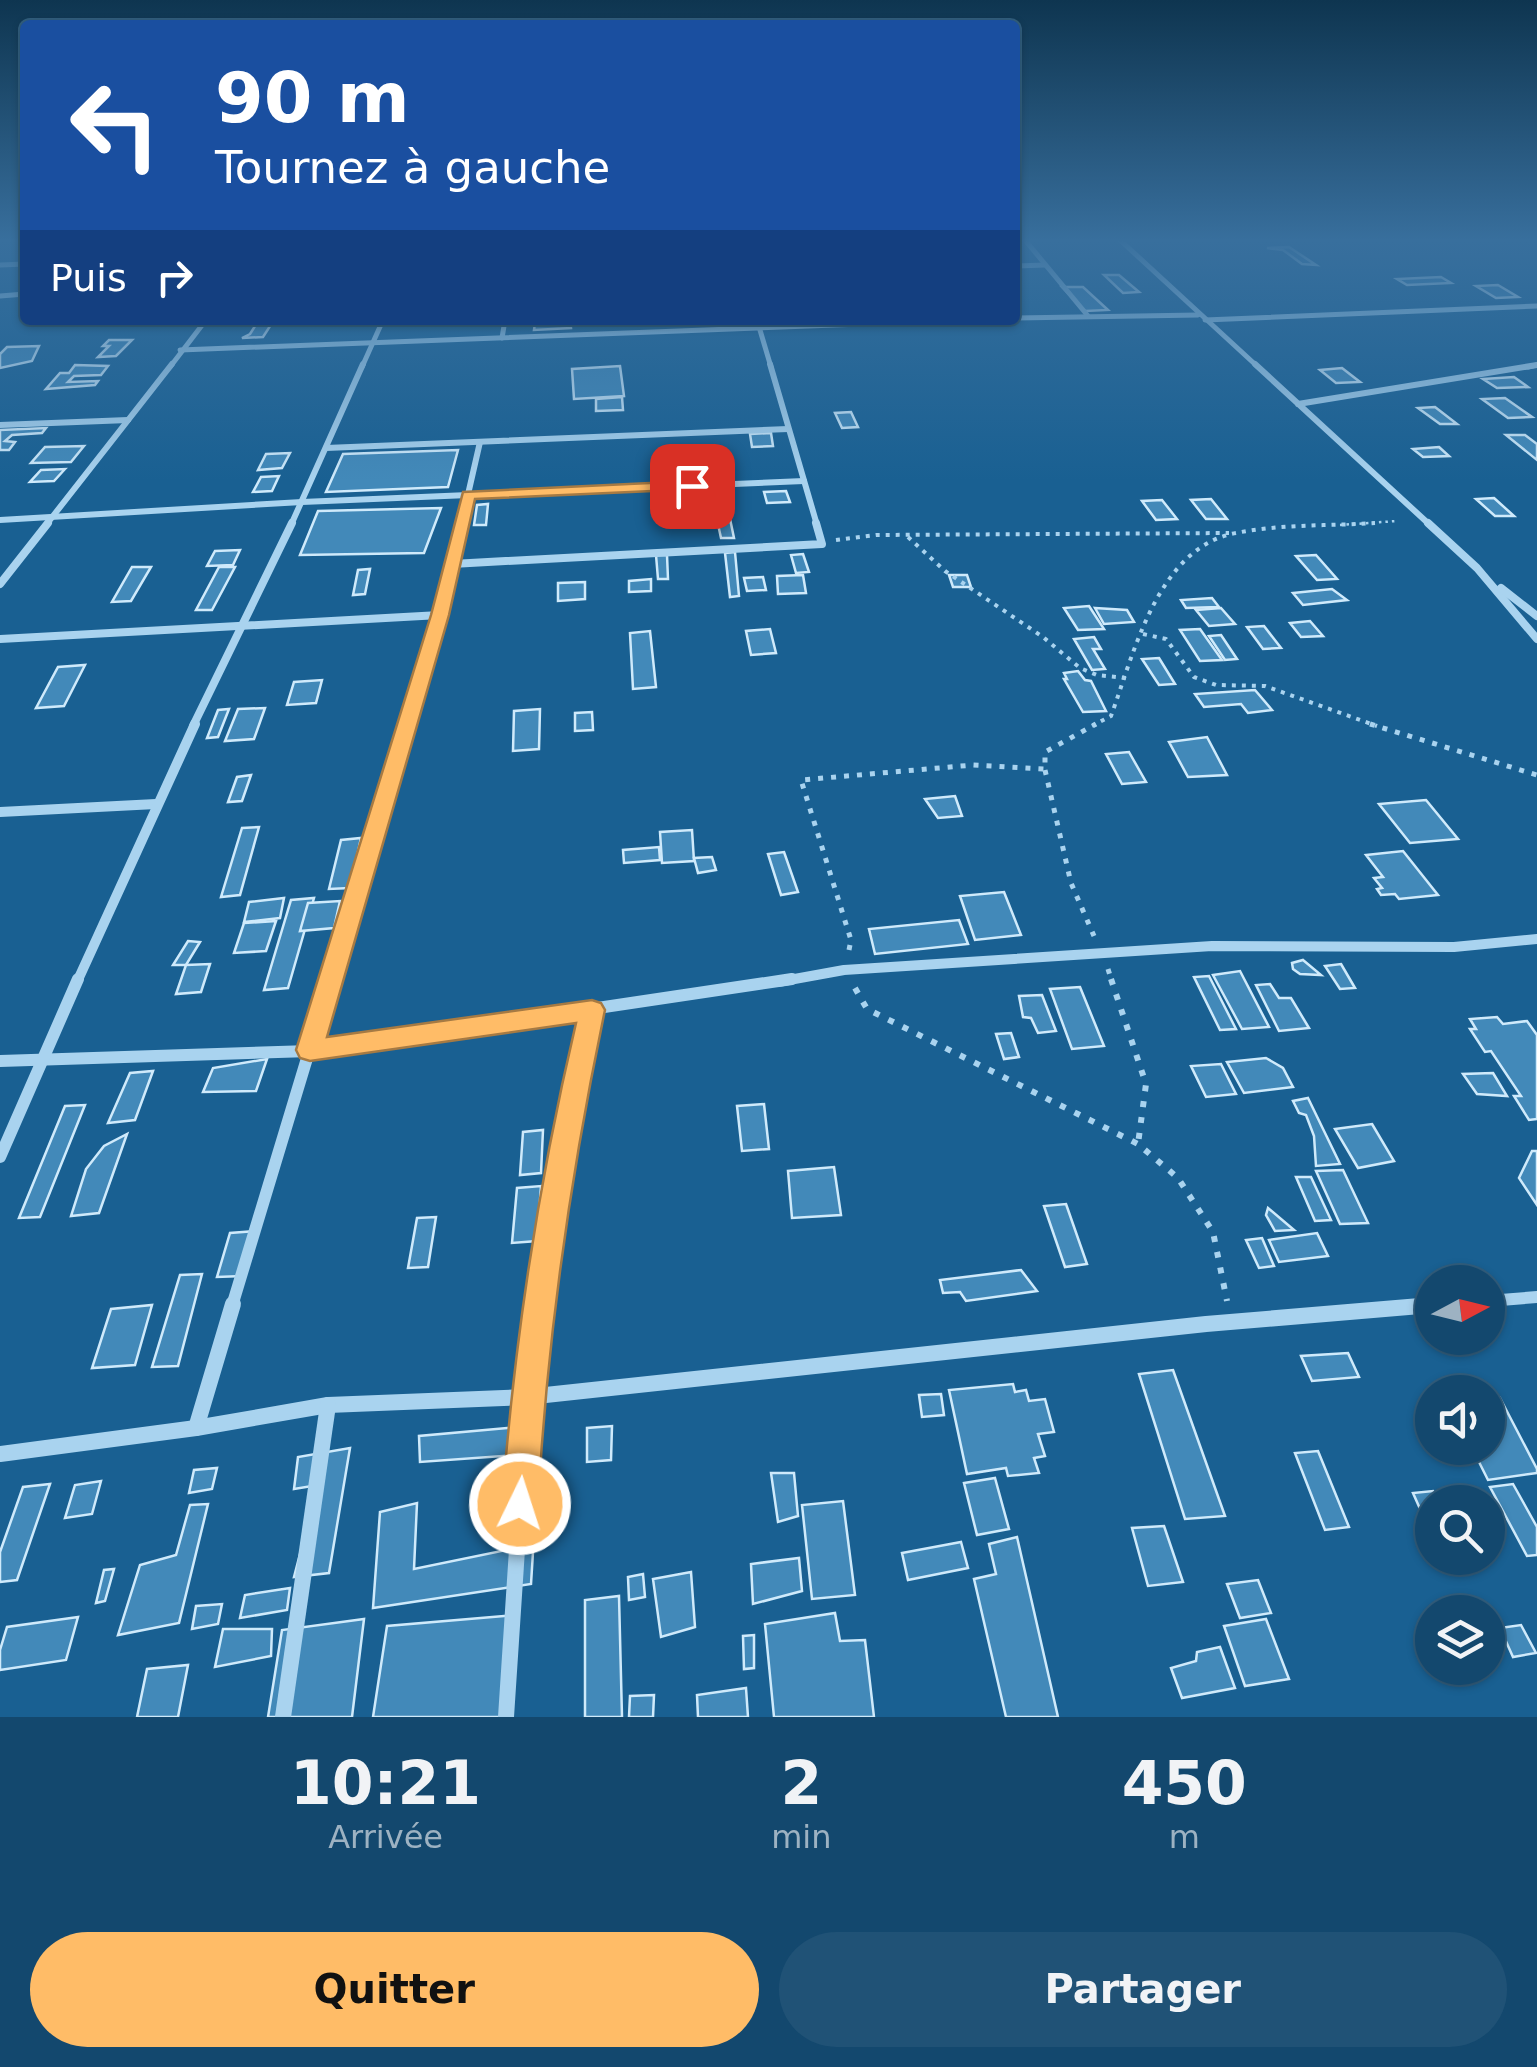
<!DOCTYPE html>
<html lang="fr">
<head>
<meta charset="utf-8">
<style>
  :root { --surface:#13486e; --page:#205276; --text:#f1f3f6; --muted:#9db2c2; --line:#326081; --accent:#ffbc67 }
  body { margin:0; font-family:"DejaVu Sans",sans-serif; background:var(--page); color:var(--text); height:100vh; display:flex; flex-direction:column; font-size:38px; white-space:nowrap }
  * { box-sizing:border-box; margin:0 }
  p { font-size:32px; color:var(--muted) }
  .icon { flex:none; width:55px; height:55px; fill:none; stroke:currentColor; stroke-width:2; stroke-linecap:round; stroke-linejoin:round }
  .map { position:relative; height:1717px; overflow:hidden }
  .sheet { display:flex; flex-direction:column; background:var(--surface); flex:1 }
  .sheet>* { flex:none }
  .banner { position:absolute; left:20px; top:20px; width:1000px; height:305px; border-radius:10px; box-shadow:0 2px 8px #0004,0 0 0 2px var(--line); background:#1a4fa0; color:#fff; overflow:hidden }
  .needle { width:65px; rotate:83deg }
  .buttons { position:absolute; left:1415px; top:1265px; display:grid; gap:20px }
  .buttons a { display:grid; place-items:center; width:90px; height:90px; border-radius:50%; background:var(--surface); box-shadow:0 2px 8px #0004,0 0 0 2px var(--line); font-size:50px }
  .pin { position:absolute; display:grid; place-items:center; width:85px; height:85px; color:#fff; margin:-42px; border-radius:20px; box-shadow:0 5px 15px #0006 }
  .me { position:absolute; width:110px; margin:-55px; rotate:4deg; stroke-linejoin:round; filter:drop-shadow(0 0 8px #0008) }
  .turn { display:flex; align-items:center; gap:35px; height:210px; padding:0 30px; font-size:45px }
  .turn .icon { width:130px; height:130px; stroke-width:2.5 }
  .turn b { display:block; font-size:70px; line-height:85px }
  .then { display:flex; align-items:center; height:95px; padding:0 30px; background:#0003; gap:20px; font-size:38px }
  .eta { display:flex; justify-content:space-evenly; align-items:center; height:170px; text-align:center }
  .eta b { font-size:60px; font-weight:700; line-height:70px }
  .action { display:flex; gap:20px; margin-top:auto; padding:20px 30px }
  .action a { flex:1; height:115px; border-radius:60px; background:var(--accent); color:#111; font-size:40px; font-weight:700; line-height:115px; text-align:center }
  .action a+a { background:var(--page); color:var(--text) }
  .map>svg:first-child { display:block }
  .building { fill:#4289b9; stroke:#cfeafb; stroke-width:2.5 }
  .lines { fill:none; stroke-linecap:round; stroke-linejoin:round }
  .path-far3 { stroke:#a9d3ef; stroke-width:2.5; stroke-dasharray:2.5 4; stroke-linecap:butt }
  .path-far2 { stroke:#a9d3ef; stroke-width:4; stroke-dasharray:4 6; stroke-linecap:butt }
  .path-far1 { stroke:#a9d3ef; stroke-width:5; stroke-dasharray:5 8; stroke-linecap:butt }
  .path { stroke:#a9d3ef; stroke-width:6; stroke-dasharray:6 10; stroke-linecap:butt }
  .street-far5 { stroke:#a9d3ef; stroke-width:5 }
  .street-far4 { stroke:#a9d3ef; stroke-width:6 }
  .street-far3 { stroke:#a9d3ef; stroke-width:8 }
  .street-far2 { stroke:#a9d3ef; stroke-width:10 }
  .street-far1 { stroke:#a9d3ef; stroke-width:12 }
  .street { stroke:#a9d3ef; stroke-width:16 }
  .route { fill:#ffbc67; stroke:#a67a43; stroke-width:2.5 }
</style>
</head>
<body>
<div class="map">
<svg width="1537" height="1717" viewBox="0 0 1537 1717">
  <rect width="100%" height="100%" fill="#196092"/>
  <g class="building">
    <path d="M1289,247L1316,265L1302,264L1283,250L1267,248Z"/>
    <path d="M1104,275H1119L1139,292L1123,293Z"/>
    <path d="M1441,277L1451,283L1407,285L1397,279Z"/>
    <path d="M1498,285L1518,297L1496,298L1476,286Z"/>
    <path d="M1062,287H1083L1108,310L1085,311Z"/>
    <path d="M259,320H274L263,337L242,338L250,334Z"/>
    <path d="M570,321L571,328L534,330L535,323Z"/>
    <path d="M109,340H132L116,356L98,357L109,346H103Z"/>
    <path d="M39,346L32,361L0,368V354L7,347Z"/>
    <path d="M75,365L108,366L101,375L74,376L68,382L98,381L95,385L46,389L60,373H69Z"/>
    <path d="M620,366L624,396L574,399L572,369Z"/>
    <path d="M1342,368L1360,382L1336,383L1320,370Z"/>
    <path d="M1514,377L1528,387L1497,388L1483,379Z"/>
    <path d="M622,397L623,410L596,411V399Z"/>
    <path d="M1505,398L1532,417L1508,418L1482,399Z"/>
    <path d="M1435,407L1457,424H1440L1418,408Z"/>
    <path d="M851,412L858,427L842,428L835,413Z"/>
    <path d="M46,428L42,433L12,435L5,441L15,442L9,450H0V430Z"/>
    <path d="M771,433L773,446L752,447L750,434Z"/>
    <path d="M1506,435H1525L1537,444V460Z"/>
    <path d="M84,446L71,462L31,463L45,447Z"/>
    <path d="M1439,447L1449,456L1423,457L1413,449Z"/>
    <path d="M458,450L448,487L326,492L343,454Z"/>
    <path d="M290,453L282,468L258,470L266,454Z"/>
    <path d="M65,469L54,481L30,482L41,470Z"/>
    <path d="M279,476L272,491L253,492L261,477Z"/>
    <path d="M786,491L790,502L767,503L764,492Z"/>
    <path d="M1494,498L1514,516H1495L1476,499Z"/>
    <path d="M1211,499L1227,519H1206L1191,500Z"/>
    <path d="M1162,500L1177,519L1156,520L1142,501Z"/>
    <path d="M488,504L486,525H474L477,505Z"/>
    <path d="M441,508L424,553L300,555L318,511Z"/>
    <path d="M729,514L734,538H721L716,515Z"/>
    <path d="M240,550L233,565L207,566L215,551Z"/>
    <path d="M735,552L739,596L730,597L725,553Z"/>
    <path d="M803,554L809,572L796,573L791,555Z"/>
    <path d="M656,555H667L668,579H658Z"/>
    <path d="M1316,555L1337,579L1317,580L1296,556Z"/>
    <path d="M132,567H151L131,601L112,602Z"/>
    <path d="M219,567H235L212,610H196Z"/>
    <path d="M370,569L365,594L353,595L358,570Z"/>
    <path d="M803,575L806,593L778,594L777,576Z"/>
    <path d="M949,575H967L971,587H953Z"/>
    <path d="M763,577L766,590L747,591L744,578Z"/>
    <path d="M651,579V591L629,592V581Z"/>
    <path d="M585,582V599L558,601V583Z"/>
    <path d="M1332,589L1347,600L1303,605L1293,593Z"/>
    <path d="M1212,598L1219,607L1186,608L1181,600Z"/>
    <path d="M1089,606L1104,629L1078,630L1064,608Z"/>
    <path d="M1095,608L1127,610L1134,622L1104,624Z"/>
    <path d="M1221,608L1235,624L1209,626L1196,610Z"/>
    <path d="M1310,621L1323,636L1301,637L1290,623Z"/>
    <path d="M1264,626L1281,648L1263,649L1247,627Z"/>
    <path d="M770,629L776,653L751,655L746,631Z"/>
    <path d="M1200,629L1222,660L1200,661L1180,630Z"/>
    <path d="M650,631L656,687L633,689L630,633Z"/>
    <path d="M1221,635L1237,659L1225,660L1209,636Z"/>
    <path d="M1094,637L1101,649H1093L1105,669L1092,670L1074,639Z"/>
    <path d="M1159,658L1175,684L1159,685L1142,659Z"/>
    <path d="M85,665L64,706L36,708L58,667Z"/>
    <path d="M1078,671L1085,680L1091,681L1106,711L1083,712L1064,679H1067L1064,673Z"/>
    <path d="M322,680L316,703L287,705L294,682Z"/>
    <path d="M1255,690L1272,710L1248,713L1241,704L1204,707L1195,694Z"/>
    <path d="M265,708L254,739L225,741L238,709Z"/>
    <path d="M229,709L218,737L207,738L218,710Z"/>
    <path d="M540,709L539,749L513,751L514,711Z"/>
    <path d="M592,712L593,730L575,731V713Z"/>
    <path d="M1207,737L1227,775L1188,777L1169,742Z"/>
    <path d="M1129,752L1146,782L1122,784L1106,754Z"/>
    <path d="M251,775L242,801L228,802L237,777Z"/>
    <path d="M955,796L962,816L938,818L925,799Z"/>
    <path d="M1426,800L1458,839L1410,843L1379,804Z"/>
    <path d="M259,827L240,895L221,897L242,828Z"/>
    <path d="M692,830L694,861L662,863L660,832Z"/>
    <path d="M361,838L350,888L329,889L341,840Z"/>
    <path d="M659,847L660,860L624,863L623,850Z"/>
    <path d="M1403,851L1438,895L1399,899L1395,894L1381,895L1377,889L1382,888L1374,878L1383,877L1366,855Z"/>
    <path d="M784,852L798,892L781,895L768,854Z"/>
    <path d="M712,857L716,870L698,873L694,858Z"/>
    <path d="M1004,892L1021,935L975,940L960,896Z"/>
    <path d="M284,898L280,918L244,922L249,902Z"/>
    <path d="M314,898L288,988L264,990L291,900Z"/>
    <path d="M340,901L334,928L300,931L308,903Z"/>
    <path d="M959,920L968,944L875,954L869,929Z"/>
    <path d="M276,921L266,951L234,953L244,923Z"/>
    <path d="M188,941L200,942L186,965H173Z"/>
    <path d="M1303,960L1321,975L1300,974L1293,969L1292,963Z"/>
    <path d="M210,964L201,992L176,994L186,965Z"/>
    <path d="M1341,964L1355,988L1340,989L1325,966Z"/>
    <path d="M1240,971L1269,1027L1242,1029L1213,975Z"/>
    <path d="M1209,976L1236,1029L1220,1030L1194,977Z"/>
    <path d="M1270,984L1279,998H1291L1309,1028L1279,1031L1256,985Z"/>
    <path d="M1080,987L1104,1046L1072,1049L1050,989Z"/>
    <path d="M1042,995L1056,1031L1038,1033L1031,1018L1023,1017L1019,996Z"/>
    <path d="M1497,1017L1503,1024L1527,1021L1537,1035V1119L1529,1120L1514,1096H1521L1491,1051L1485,1052L1470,1029H1476L1470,1019Z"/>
    <path d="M1011,1033L1019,1057L1004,1059L996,1034Z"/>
    <path d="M1266,1058L1283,1068L1293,1087L1244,1093L1227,1062Z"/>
    <path d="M267,1059L256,1091L203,1092L213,1068Z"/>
    <path d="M1221,1064L1236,1094L1206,1097L1191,1066Z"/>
    <path d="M153,1071L135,1120L108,1123L130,1073Z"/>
    <path d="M1493,1073L1507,1096L1477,1094L1463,1074Z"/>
    <path d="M1308,1098L1340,1164L1316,1166L1314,1136L1306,1115L1299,1113L1293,1101Z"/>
    <path d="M764,1104L769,1149L742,1151L737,1106Z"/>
    <path d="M85,1105L40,1217L19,1218L65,1106Z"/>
    <path d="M1372,1124L1394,1161L1358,1168L1335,1129Z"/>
    <path d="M543,1130L541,1173L520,1175L523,1132Z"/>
    <path d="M127,1134L99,1213L71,1216L86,1169L104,1146Z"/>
    <path d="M1532,1151H1537V1205L1519,1178Z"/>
    <path d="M834,1167L841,1215L792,1218L788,1171Z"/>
    <path d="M1343,1170L1368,1223L1340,1224L1316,1171Z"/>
    <path d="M1296,1177H1311L1331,1220L1315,1221Z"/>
    <path d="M541,1186L537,1241L512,1243L517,1188Z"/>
    <path d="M1066,1204L1087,1264L1065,1267L1044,1206Z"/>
    <path d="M1268,1208L1294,1230L1275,1231L1266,1215Z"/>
    <path d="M436,1217L428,1267L408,1268L417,1218Z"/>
    <path d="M256,1231L243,1276L217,1277L230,1233Z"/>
    <path d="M1317,1233L1328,1256L1279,1262L1269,1240Z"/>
    <path d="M1262,1238L1274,1266L1259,1268L1246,1240Z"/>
    <path d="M1021,1270L1037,1291L966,1301L960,1292L943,1293L940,1280Z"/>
    <path d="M202,1274L178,1366L152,1367L180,1275Z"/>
    <path d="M152,1305L135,1365L92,1368L111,1309Z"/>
    <path d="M1348,1353L1359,1377L1312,1381L1301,1356Z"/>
    <path d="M1173,1370L1225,1516L1185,1519L1139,1374Z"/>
    <path d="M1013,1384L1015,1392L1026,1390L1029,1401L1045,1399L1054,1432L1038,1434L1045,1456L1034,1458L1039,1473L1008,1476L1006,1468L967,1474L949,1390Z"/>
    <path d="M941,1394L944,1415L922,1417L919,1395Z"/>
    <path d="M1500,1398L1537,1469V1473L1488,1480L1472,1448H1488V1400Z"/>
    <path d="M541,1425L531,1584L373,1608L380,1512L417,1503L414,1569L511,1549L517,1455L420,1462L419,1436Z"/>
    <path d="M612,1426L611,1460L587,1462V1428Z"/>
    <path d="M350,1448L329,1573L294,1577L318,1485L294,1489L298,1457Z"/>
    <path d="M1318,1451L1349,1527L1325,1530L1295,1453Z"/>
    <path d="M217,1468L212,1489L189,1493L194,1470Z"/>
    <path d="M771,1473H794L798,1516L778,1522Z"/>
    <path d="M995,1478L1009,1529L977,1535L964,1483Z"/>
    <path d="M101,1481L92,1514L65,1518L75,1485Z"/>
    <path d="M50,1484L17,1580L0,1582V1552L23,1487Z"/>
    <path d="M1513,1484L1537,1527V1555L1527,1556L1490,1487Z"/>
    <path d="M1433,1491L1438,1502H1432V1520H1425L1413,1493Z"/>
    <path d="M843,1501L855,1595L812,1599L802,1505Z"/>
    <path d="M208,1504L179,1623L118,1635L140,1565L176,1555L190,1505Z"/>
    <path d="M1164,1526L1183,1582L1148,1586L1132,1528Z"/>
    <path d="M1017,1537L1033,1607L1058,1717H1006L974,1579L996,1574L989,1544Z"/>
    <path d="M961,1542L968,1568L908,1580L902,1553Z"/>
    <path d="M799,1558L802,1591L753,1604L751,1564Z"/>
    <path d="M114,1569L105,1601L96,1603L104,1570Z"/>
    <path d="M691,1572L695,1627L661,1637L653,1579Z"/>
    <path d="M643,1574L645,1597L629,1600L628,1577Z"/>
    <path d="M1258,1580L1271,1613L1240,1618L1227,1584Z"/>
    <path d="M290,1588L287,1610L240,1618L245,1595Z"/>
    <path d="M619,1596L622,1717H585V1600Z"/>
    <path d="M222,1604L218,1624L192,1629L196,1606Z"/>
    <path d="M835,1613L840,1641L865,1640L874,1717H774L765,1624Z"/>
    <path d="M517,1615L509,1717H373L387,1626Z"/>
    <path d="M78,1617L66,1660L0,1670V1650L7,1627Z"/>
    <path d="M364,1619L352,1717H268L282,1630Z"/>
    <path d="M1266,1619L1289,1679L1245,1686L1224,1626Z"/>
    <path d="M1521,1625L1536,1653L1513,1657L1500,1628Z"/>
    <path d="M223,1629H272L271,1656L215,1667Z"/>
    <path d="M754,1635V1668L744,1669L743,1636Z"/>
    <path d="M1220,1647L1235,1688L1182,1698L1171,1668L1196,1661L1197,1652Z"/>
    <path d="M188,1665L178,1717H137L147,1669Z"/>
    <path d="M746,1688L748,1717H698L697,1695Z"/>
    <path d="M654,1695L653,1717H629L630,1696Z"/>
  </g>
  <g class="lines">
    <path class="path-far3" d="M1340,525L1397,521"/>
    <g class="path-far2">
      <path d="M908,537L945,571L1043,637L1080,668L1097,675L1126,678"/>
      <path d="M836,540L876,535L1229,533"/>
      <path d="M1143,634L1166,639L1194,677L1216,685L1265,686L1377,726"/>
      <path d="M1092,726L1111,716C1134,653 1158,547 1236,533C1280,524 1329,526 1375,523"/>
    </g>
    <g class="path-far1">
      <path d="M1370,724L1537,775"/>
      <path d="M1045,770L1071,883L1094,936"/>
      <path d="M849,950L851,940L801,780L973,765L1045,769V752L1096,724"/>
      <path d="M1108,969L1112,982"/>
    </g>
    <g class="path">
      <path d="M1111,979L1146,1084L1138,1144"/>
      <path d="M855,988L867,1009L1138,1144L1178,1178L1213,1232L1227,1301"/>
    </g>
    <g class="street-far5">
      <path d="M1025,240L1088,316"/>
      <path d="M1120,240L1258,367"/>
      <path d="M0,265L25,264"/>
      <path d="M1015,266L1045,265"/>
      <path d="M0,296L25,294"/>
      <path d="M1015,318L1198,315"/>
      <path d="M757,320L771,367"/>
      <path d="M1205,320L1537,306"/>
      <path d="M502,338L505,320"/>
      <path d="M180,350L968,320"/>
      <path d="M170,367L206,320"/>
      <path d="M362,367L383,320"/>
      <path d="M1528,367L1537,365"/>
    </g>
    <g class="street-far4">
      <path d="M770,364L817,525"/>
      <path d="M1255,364L1430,525"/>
      <path d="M1298,404L1537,365"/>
      <path d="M0,425L128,420"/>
      <path d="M326,448L788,429"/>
      <path d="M0,520L302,502L804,481"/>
      <path d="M46,525L172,364"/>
      <path d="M291,525L363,364"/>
      <path d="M461,525L480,442"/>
    </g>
    <g class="street-far3">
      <path d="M1428,523L1477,568L1537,639"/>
      <path d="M452,564L822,544L816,523"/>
      <path d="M0,584L48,523"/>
      <path d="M1501,588L1537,616"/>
      <path d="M0,639L440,615"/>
      <path d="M193,726L292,523"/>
      <path d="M407,726L440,615L461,523"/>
    </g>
    <g class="street-far2">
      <path d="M0,812L156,804"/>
      <path d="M77,982L195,724"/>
      <path d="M330,982L407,724"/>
      <path d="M778,982L844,970L1212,946L1454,947L1537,939"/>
    </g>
    <g class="street-far1">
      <path d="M0,1061L310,1051L792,979"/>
      <path d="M0,1157L78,979"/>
      <path d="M1488,1301L1537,1297"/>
      <path d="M232,1306L331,979"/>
      <path d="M541,1306L576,1081L592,1010"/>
      <path d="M1415,1306L1432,1305"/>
    </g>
    <g class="street">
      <path d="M196,1428L233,1304"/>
      <path d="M0,1454L196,1428L328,1405L527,1397L1206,1324L1432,1305"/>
      <path d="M283,1717L328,1405"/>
      <path d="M506,1717L527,1397L541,1304"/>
    </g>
  </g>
  <linearGradient id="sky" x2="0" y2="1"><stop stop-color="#0e3550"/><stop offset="0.5" stop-color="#386f9d"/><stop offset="1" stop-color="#386f9d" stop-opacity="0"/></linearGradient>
  <rect width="1537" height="481" fill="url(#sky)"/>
  <path class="route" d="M692,481L699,486L697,489L475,499L449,615L327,1037L592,1000L601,1003L605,1010C571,1172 547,1339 538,1504L533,1516L520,1522L507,1516L502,1504C514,1343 539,1180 576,1023L310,1061L300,1058L296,1050L431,615L463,492Z"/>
</svg>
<div class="buttons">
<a><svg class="needle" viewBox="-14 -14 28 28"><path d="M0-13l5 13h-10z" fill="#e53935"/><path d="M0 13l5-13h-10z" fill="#9db2c2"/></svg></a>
<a><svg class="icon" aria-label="sound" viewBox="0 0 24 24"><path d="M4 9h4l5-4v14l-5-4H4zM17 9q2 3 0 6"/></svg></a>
<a><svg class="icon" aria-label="search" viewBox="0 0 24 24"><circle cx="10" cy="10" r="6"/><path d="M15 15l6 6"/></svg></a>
<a><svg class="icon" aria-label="layers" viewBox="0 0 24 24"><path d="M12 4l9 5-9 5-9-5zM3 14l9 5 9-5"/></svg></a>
</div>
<div class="pin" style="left:692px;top:486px;background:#d93025"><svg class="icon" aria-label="arrive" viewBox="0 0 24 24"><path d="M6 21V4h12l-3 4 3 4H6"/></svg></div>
<svg class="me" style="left:520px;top:1504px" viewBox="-20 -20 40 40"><circle r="17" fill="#ffbc67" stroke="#fff" stroke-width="3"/><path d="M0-11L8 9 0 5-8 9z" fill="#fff"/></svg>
<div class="banner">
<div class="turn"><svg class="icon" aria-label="left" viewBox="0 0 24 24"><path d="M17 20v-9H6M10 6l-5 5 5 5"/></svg><div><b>90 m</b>Tournez à gauche</div></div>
<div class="then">Puis<svg class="icon" aria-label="right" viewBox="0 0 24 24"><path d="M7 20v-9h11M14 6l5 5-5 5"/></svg></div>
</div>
</div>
<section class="sheet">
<div class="eta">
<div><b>10:21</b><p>Arrivée</p></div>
<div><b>2</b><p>min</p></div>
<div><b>450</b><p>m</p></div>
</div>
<div class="action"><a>Quitter</a><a>Partager</a></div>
</section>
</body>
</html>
